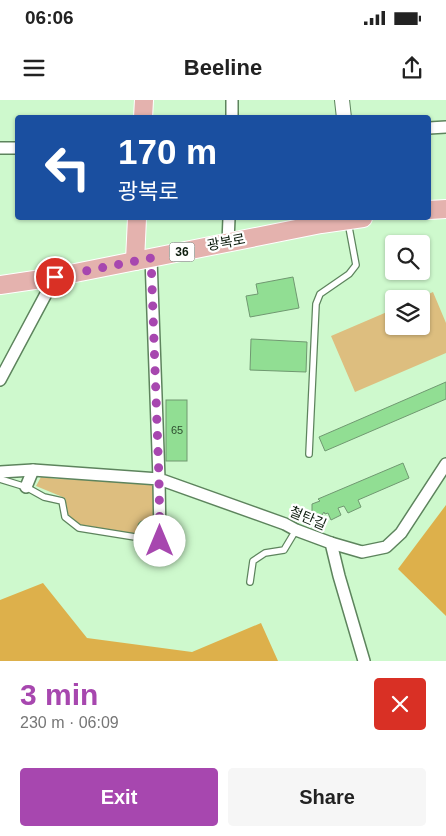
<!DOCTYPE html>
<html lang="en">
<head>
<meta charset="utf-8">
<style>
  :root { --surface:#fff; --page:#f6f6f6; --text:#222; --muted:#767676; --accent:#a747af }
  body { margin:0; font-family:Arial,"Noto Sans KR",sans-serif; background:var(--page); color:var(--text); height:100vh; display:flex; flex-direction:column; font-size:19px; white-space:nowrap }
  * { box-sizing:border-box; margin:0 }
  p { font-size:16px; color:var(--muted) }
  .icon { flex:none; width:28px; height:28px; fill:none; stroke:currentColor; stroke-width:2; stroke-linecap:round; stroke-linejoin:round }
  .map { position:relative; height:561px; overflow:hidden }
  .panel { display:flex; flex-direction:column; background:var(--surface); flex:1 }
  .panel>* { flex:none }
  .banner { position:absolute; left:15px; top:15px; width:416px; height:105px; border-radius:5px; box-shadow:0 1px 4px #0004; background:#1a4fa0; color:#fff; overflow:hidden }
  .controls { position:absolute; left:385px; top:135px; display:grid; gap:10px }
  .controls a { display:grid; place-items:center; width:45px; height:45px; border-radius:5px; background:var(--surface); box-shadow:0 1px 4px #0004; font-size:25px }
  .pin { position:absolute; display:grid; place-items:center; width:42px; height:42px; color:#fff; margin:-21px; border:2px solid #fff; border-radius:50%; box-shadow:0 1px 5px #0007 }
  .me { position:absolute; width:55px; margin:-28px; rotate:0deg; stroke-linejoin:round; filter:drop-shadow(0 0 4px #0008) }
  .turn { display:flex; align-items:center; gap:18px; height:105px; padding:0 20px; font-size:22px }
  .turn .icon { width:65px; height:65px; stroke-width:2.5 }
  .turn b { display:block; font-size:35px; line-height:42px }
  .round { display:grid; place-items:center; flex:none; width:52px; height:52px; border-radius:5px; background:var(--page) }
  .headline { display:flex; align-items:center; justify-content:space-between; height:85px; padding:0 20px }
  h1 { font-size:30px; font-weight:600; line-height:38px; color:var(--accent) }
  .cta { display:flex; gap:10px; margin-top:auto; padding:10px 20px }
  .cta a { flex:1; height:58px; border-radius:5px; background:var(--accent); color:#fff; font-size:20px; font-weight:600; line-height:58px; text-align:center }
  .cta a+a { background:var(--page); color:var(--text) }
  .status { display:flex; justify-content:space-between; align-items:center; height:35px; padding:0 25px; background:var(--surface); direction:ltr }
  .status svg { height:14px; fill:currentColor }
  header { display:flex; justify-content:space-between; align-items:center; height:65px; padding:0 20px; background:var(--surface); font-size:22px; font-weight:600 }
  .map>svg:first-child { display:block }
  .green { fill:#ddbe7f }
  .forest { fill:#ddb04b }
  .building { fill:#91de93; stroke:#709871 }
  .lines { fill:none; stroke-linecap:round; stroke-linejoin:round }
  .service-casing { stroke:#5d845d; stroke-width:8 }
  .minor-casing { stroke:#5d845d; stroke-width:14 }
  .tertiary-casing { stroke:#5d845d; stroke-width:16 }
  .primary-casing { stroke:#fff; stroke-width:20 }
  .service { stroke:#fff; stroke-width:5.5 }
  .minor { stroke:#fff; stroke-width:11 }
  .tertiary { stroke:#fff; stroke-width:14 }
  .primary { stroke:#e4b2ae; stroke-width:18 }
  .route { stroke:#a747af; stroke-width:9; stroke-dasharray:0 16.2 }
  .labels { text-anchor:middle; stroke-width:4.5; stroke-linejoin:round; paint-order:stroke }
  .number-label { font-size:11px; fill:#2e4d2f }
  .shield { fill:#fff; stroke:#566156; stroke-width:1 }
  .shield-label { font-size:12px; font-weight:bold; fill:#0d1d0e }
  .street-label { font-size:14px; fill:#0d1d0e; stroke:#fff }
</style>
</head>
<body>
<div class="status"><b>06:06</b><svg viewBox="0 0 49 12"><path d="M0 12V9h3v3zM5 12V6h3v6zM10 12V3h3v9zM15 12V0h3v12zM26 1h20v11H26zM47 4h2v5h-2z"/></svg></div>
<header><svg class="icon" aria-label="menu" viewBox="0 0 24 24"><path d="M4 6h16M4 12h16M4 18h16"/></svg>Beeline<svg class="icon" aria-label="share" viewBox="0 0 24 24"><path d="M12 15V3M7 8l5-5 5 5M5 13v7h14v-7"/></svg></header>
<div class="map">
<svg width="446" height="561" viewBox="0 0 446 561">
  <rect width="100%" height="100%" fill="#cef9cd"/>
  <g class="green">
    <path d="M433,192L446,223V253L355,292L331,236L394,209V226H421V199H417Z"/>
    <path d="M41,377L57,379L152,381L156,385L157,428L150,437L77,424L68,414L65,398L36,386Z"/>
  </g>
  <g class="forest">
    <path d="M446,405V516L398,469Z"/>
    <path d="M43,483L87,538L192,552L261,523L278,561H0V500Z"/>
  </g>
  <g class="building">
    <path d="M293,177L299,208L250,217L246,196L258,194L256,184Z"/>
    <path d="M251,239L307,242L306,272L250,270Z"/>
    <path d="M446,282V299L325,351L319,337Z"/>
    <rect x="166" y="300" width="21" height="61"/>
    <path d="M403,363L409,378L358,400L361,407L348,413L344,406L338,408L341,415L331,420L328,413L325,414L324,412L322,415L318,416L314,415L312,412V404L320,401L318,399Z"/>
    <circle cx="143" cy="426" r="5"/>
  </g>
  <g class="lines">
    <defs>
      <g id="service">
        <path d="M309,354L316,204L320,194L349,174L356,165L348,122"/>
        <path d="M0,379L26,387L44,397L62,401L65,417L79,428L160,441"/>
        <path d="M250,482L253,461L265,453L284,450L296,430"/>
      </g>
      <g id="minor">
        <path d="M232,18V0"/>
        <path d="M429,28L446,27"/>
        <path d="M0,48H18"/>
        <path d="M228,142L229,118"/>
        <path d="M151,158L159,379L285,424L296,430L331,443L339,476L364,561"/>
        <path d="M0,280L55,177"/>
        <path d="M0,372L33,370L159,379L160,441"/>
        <path d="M26,387L33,370"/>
        <path d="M331,443L362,452L386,447L401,433L446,364"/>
      </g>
      <path id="tertiary" d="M342,0L344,18"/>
      <g id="primary">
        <path d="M143,18L144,0"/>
        <path d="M429,110L446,109"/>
        <path d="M135,161L137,118"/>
        <path d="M0,185L55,177L321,124L363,118"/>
      </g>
    </defs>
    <use href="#service" class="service-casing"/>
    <use href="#minor" class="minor-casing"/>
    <use href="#tertiary" class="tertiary-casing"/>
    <use href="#primary" class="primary-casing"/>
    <use href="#service" class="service"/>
    <use href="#minor" class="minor"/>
    <use href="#tertiary" class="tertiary"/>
    <use href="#primary" class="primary"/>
  </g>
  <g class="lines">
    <path class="route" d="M55,177L151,158L159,379L160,441"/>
  </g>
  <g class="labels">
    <g class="number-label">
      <text x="177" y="334">65</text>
    </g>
    <rect class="shield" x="169.5" y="142.5" width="25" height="19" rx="4"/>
    <g class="shield-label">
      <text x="182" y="156">36</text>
    </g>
    <g class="street-label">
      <text transform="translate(226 142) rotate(-11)" y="5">광복로</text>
      <text transform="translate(308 418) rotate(23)" y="5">철탄길</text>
    </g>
  </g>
</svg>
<div class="controls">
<a><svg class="icon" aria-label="search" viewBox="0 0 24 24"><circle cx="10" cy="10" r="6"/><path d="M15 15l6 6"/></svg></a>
<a><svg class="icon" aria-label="layers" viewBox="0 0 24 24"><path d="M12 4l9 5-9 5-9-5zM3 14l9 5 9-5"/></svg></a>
</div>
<div class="pin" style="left:55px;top:177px;background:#d93025"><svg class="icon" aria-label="arrive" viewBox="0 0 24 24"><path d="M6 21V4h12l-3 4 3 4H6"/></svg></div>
<svg class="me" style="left:160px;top:441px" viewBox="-20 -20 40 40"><circle r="19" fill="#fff"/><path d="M0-13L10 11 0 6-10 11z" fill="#a747af"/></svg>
<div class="banner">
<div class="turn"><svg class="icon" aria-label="left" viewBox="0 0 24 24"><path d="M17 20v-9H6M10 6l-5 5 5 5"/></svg><div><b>170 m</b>광복로</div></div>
</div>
</div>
<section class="panel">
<div class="headline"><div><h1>3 min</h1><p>230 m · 06:09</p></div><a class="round" style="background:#d93025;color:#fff"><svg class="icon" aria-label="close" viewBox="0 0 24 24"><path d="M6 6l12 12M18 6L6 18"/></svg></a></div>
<div class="cta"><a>Exit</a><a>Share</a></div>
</section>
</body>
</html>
